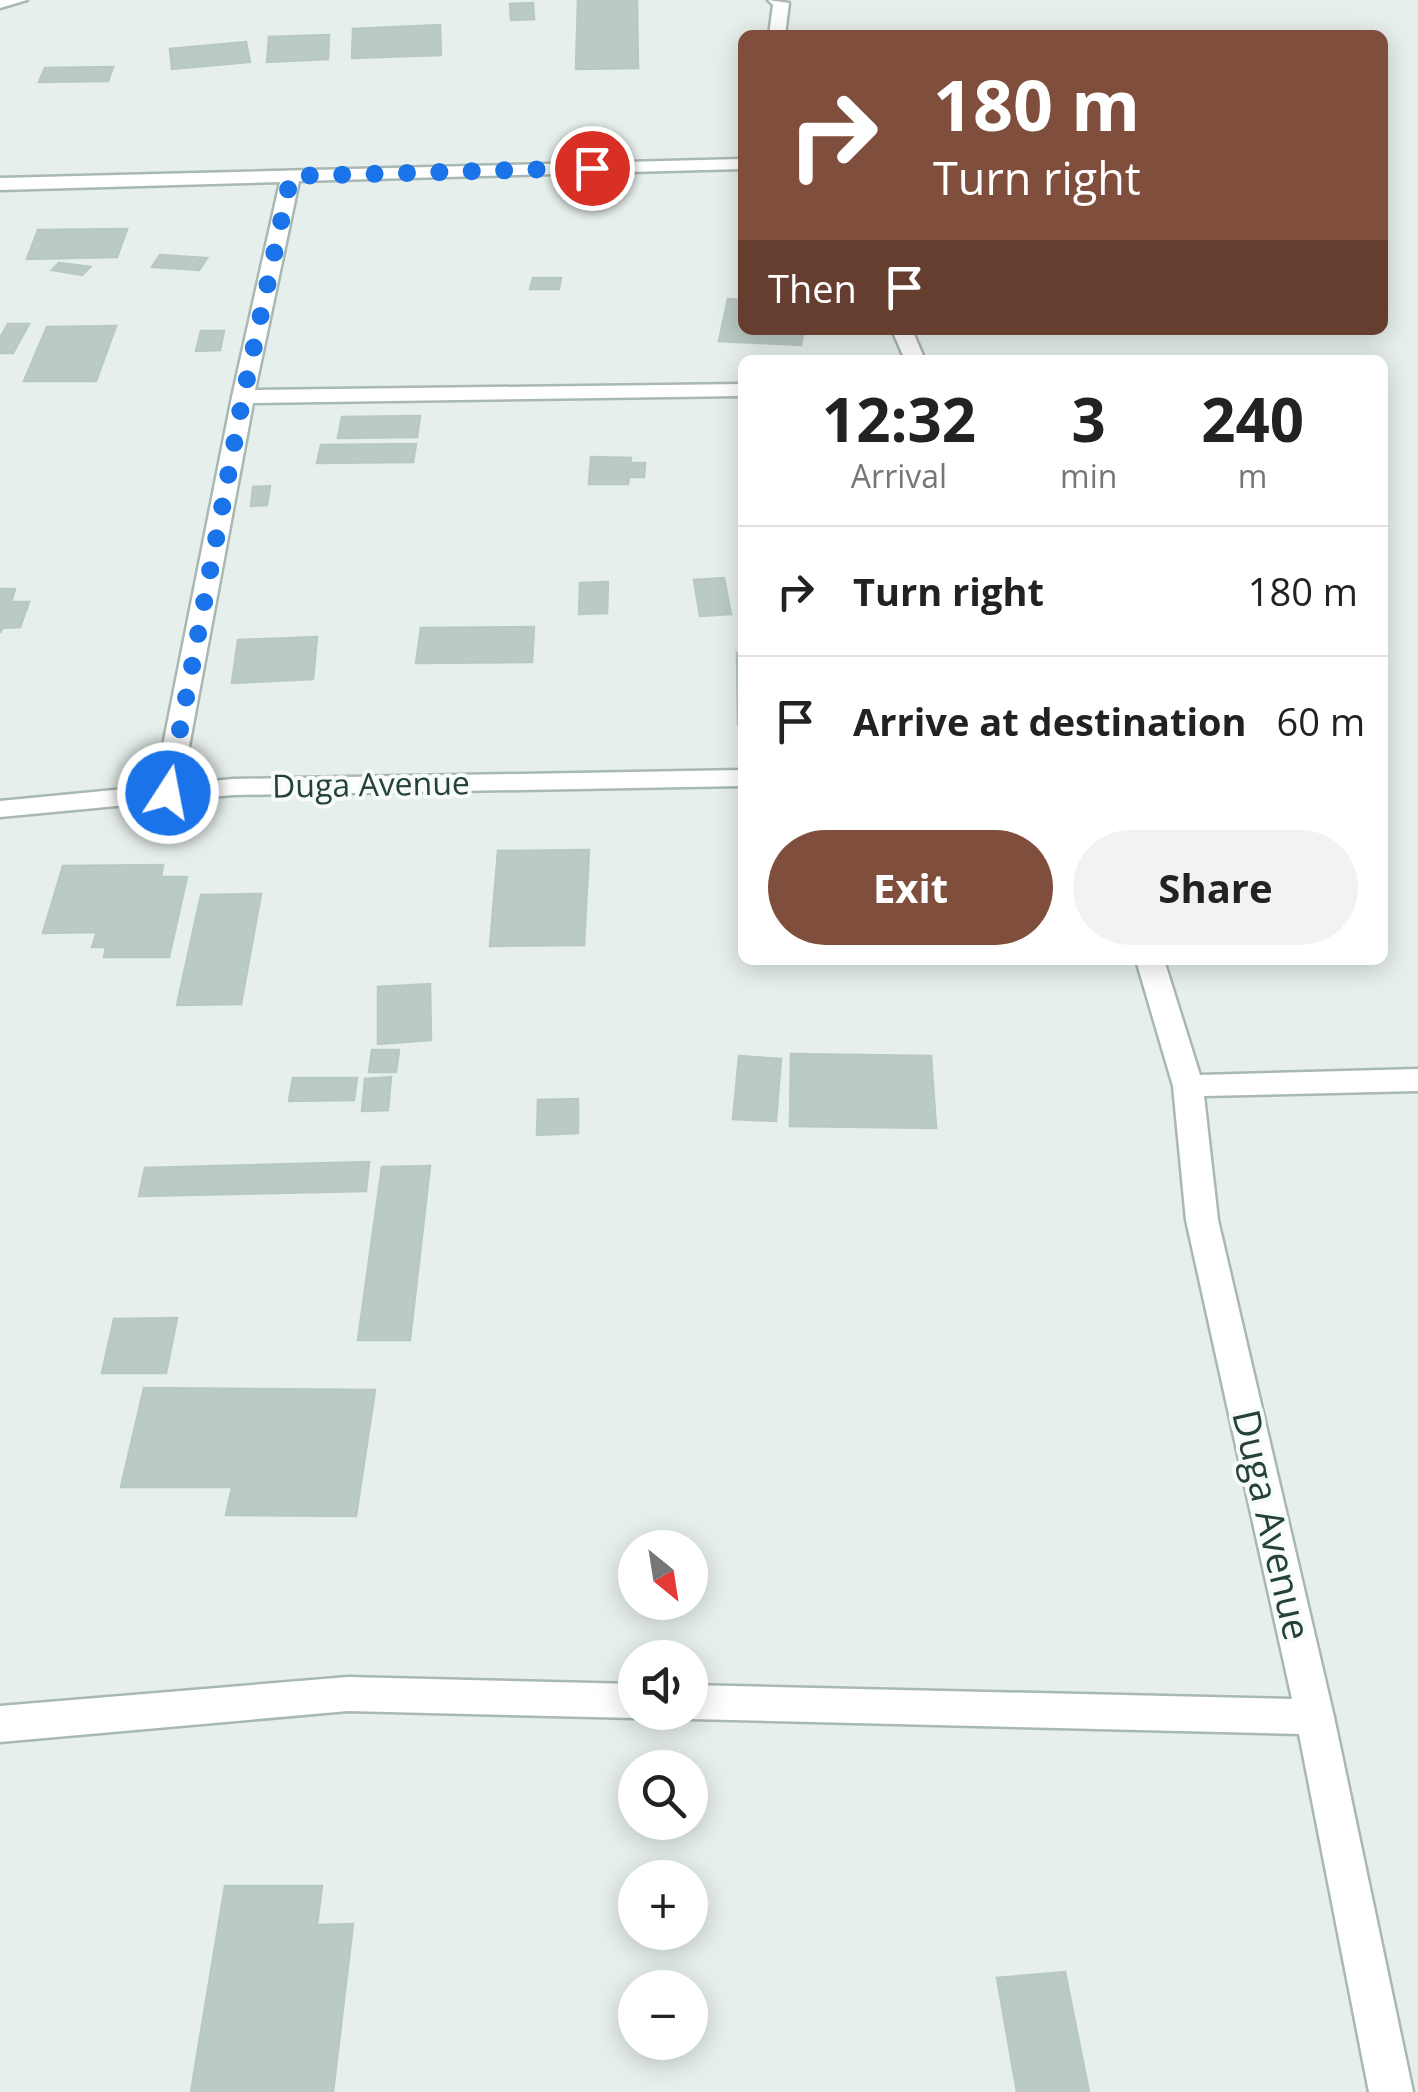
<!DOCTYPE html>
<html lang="en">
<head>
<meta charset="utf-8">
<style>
  :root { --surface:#fff; --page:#f2f2f2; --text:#222; --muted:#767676; --line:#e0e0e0; --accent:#804e3d }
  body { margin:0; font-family:"Open Sans",sans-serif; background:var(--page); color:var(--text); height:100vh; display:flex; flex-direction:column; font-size:38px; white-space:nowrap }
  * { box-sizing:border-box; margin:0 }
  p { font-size:32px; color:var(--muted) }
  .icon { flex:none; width:55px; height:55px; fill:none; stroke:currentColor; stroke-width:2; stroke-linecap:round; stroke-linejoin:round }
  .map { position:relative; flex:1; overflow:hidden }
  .side { position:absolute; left:738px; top:355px; width:650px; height:610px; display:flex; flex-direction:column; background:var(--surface); border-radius:15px; box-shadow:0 5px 25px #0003 }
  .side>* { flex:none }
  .top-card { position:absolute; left:738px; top:30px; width:650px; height:305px; border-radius:15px; box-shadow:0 5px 25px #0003; background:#804e3d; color:#fff; overflow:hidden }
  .needle { width:65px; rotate:150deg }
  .tools { position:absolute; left:618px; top:1530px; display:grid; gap:20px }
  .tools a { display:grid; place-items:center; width:90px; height:90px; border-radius:50%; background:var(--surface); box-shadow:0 5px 25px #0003; font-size:50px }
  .pin { position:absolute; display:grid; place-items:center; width:85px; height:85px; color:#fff; margin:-42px; border:5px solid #fff; border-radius:50%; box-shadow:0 2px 10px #0007 }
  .me { position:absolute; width:110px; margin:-55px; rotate:11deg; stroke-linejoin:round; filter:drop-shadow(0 0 8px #0008) }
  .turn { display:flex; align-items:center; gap:35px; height:210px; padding:0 30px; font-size:45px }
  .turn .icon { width:130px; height:130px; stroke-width:2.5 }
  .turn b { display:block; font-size:70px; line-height:85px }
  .then { display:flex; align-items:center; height:95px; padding:0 30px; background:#0003; gap:20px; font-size:38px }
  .eta { display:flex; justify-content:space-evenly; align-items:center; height:170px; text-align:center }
  .eta b { font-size:60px; font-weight:700; line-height:70px }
  .button { display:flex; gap:20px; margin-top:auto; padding:20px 30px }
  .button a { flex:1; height:115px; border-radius:60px; background:var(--accent); color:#fff; font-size:40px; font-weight:700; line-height:115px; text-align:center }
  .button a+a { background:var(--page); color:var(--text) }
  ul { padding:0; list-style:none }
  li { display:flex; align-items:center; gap:30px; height:130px; padding:0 30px; border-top:2px solid var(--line) }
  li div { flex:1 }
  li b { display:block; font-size:38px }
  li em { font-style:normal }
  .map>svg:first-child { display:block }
  .building { fill:#bbcac4; stroke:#b8c9c2; stroke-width:2.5 }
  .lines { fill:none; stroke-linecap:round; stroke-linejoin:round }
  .minor-casing { stroke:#a8b8b2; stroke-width:5 }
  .minor { fill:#fff; fill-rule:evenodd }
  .route { stroke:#1a73e8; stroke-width:18; stroke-dasharray:0 32.4 }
  .labels { text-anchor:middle; stroke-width:8; stroke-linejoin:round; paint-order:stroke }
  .street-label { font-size:32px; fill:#24423a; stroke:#f7fbf9 }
  .near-street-label { font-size:38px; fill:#24423a; stroke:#f7fbf9 }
</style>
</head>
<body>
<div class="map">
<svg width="1418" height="2092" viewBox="0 0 1418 2092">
  <rect width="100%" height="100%" fill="#e6efeb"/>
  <g class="building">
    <path d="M578,0H637L638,68L576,69Z"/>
    <path d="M533,3L534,19L511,20L510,4Z"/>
    <path d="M440,25L441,55L352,58L353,29Z"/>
    <path d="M329,35L328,59L267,62L269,37Z"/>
    <path d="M246,42L250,62L172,69L170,49Z"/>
    <path d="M113,67L108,81L39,82L45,68Z"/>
    <path d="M127,229L117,257L27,259L38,230Z"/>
    <path d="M160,255L207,258L199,270L152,267Z"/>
    <path d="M59,263L90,267L82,275L52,270Z"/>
    <path d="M533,278H561L559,289H530Z"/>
    <path d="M728,299L742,300V330H804L801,345L719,341Z"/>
    <path d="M8,324H29L13,353H0V338Z"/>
    <path d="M116,326L96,381H24L47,327Z"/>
    <path d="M201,331H224L220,350L196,351Z"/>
    <path d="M420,416L417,437L338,438L342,417Z"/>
    <path d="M416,444L413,462L317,463L321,445Z"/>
    <path d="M591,457L631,458L630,463H645L644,477H629L628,484H589Z"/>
    <path d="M270,486L267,505L251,506L253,487Z"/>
    <path d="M724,578L731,614L700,616L694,580Z"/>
    <path d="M608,582L607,613L579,614L580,583Z"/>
    <path d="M0,589H15L11,602H29L20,627L2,628L0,633Z"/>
    <path d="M534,627L532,662L416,663L421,628Z"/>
    <path d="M317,637L313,679L232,683L238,640Z"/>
    <path d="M737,653H742V724H738Z"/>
    <path d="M589,850L584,945L490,946L498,851Z"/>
    <path d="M163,865L161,877H187L169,957H104L106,947H92L97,932L43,933L63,866Z"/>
    <path d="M261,894L241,1004L177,1005L201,895Z"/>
    <path d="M430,984L431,1040L378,1044V987Z"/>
    <path d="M372,1050H399L396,1072H369Z"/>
    <path d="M791,1054L931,1056L936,1128L790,1126Z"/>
    <path d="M739,1056L781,1059L776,1121L733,1119Z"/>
    <path d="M391,1077L388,1110L362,1111L365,1079Z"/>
    <path d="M293,1078H357L354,1100L289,1101Z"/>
    <path d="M578,1099V1133L537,1135L538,1100Z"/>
    <path d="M369,1162L366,1191L139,1196L145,1168Z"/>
    <path d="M430,1166L410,1340H358L382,1167Z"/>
    <path d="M177,1318L166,1373H102L114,1319Z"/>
    <path d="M144,1388L375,1390L356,1516L226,1515L232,1487H121Z"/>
    <path d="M225,1886H322L317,1925L353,1924L333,2092H191Z"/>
    <path d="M1065,1972L1089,2092H1017L997,1978Z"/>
  </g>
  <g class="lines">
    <defs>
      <g id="minor">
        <path d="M0,0H27L0,8Z"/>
        <path d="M768,0L789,3L785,35H769L773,5Z"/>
        <path d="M742,159V169L299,181L255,390L742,384V396L253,403L182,784L233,779L742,770V786L233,795L0,817V801L155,786L232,397L280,182L0,190V178Z"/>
        <path d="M892,330H912L925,360H905Z"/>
        <path d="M1136,960H1164L1200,1075L1418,1069V1091L1204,1096L1218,1220L1334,1717L1413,2092H1369L1299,1734L690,1719L676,1712H690V1685L1292,1699L1186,1220L1173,1086Z"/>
        <path d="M348,1677L635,1684V1712H649L635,1718L348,1711L0,1742V1706Z"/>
      </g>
    </defs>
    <use href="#minor" class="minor-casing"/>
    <use href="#minor" class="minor"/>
  </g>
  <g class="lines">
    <path class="route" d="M168,793L243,397L291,176L592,168"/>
  </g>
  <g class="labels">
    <g class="street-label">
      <text transform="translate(371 785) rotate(-1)" y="11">Duga Avenue</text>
    </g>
    <g class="near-street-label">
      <text transform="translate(1271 1525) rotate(77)" y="13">Duga Avenue</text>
    </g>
  </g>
</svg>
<div class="tools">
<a><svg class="needle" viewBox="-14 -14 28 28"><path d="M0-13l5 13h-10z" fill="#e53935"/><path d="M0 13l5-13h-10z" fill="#767676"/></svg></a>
<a><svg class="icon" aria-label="sound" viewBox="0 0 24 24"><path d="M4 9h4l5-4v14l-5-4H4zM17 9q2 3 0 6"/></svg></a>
<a><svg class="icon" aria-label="search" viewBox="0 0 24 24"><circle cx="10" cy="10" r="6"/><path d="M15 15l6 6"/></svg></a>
<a>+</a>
<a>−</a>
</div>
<div class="pin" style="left:592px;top:168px;background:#d93025"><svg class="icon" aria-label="arrive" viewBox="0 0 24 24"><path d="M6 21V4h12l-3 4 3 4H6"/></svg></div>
<svg class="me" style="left:168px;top:793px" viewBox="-20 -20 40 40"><circle r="17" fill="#1a73e8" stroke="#fff" stroke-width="3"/><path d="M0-11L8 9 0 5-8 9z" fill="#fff"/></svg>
<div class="top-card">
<div class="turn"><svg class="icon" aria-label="right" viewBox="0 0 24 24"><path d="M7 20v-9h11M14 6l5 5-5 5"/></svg><div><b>180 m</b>Turn right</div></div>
<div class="then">Then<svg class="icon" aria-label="arrive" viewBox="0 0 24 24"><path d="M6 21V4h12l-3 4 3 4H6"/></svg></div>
</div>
<section class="side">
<div class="eta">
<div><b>12:32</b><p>Arrival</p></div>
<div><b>3</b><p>min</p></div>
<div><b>240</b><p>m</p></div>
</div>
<ul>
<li><svg class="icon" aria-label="right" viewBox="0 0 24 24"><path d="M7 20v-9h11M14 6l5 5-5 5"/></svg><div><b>Turn right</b></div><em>180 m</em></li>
<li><svg class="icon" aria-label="arrive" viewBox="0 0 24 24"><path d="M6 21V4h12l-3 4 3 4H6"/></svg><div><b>Arrive at destination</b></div><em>60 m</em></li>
</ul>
<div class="button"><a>Exit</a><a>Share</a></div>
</section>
</div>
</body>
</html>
